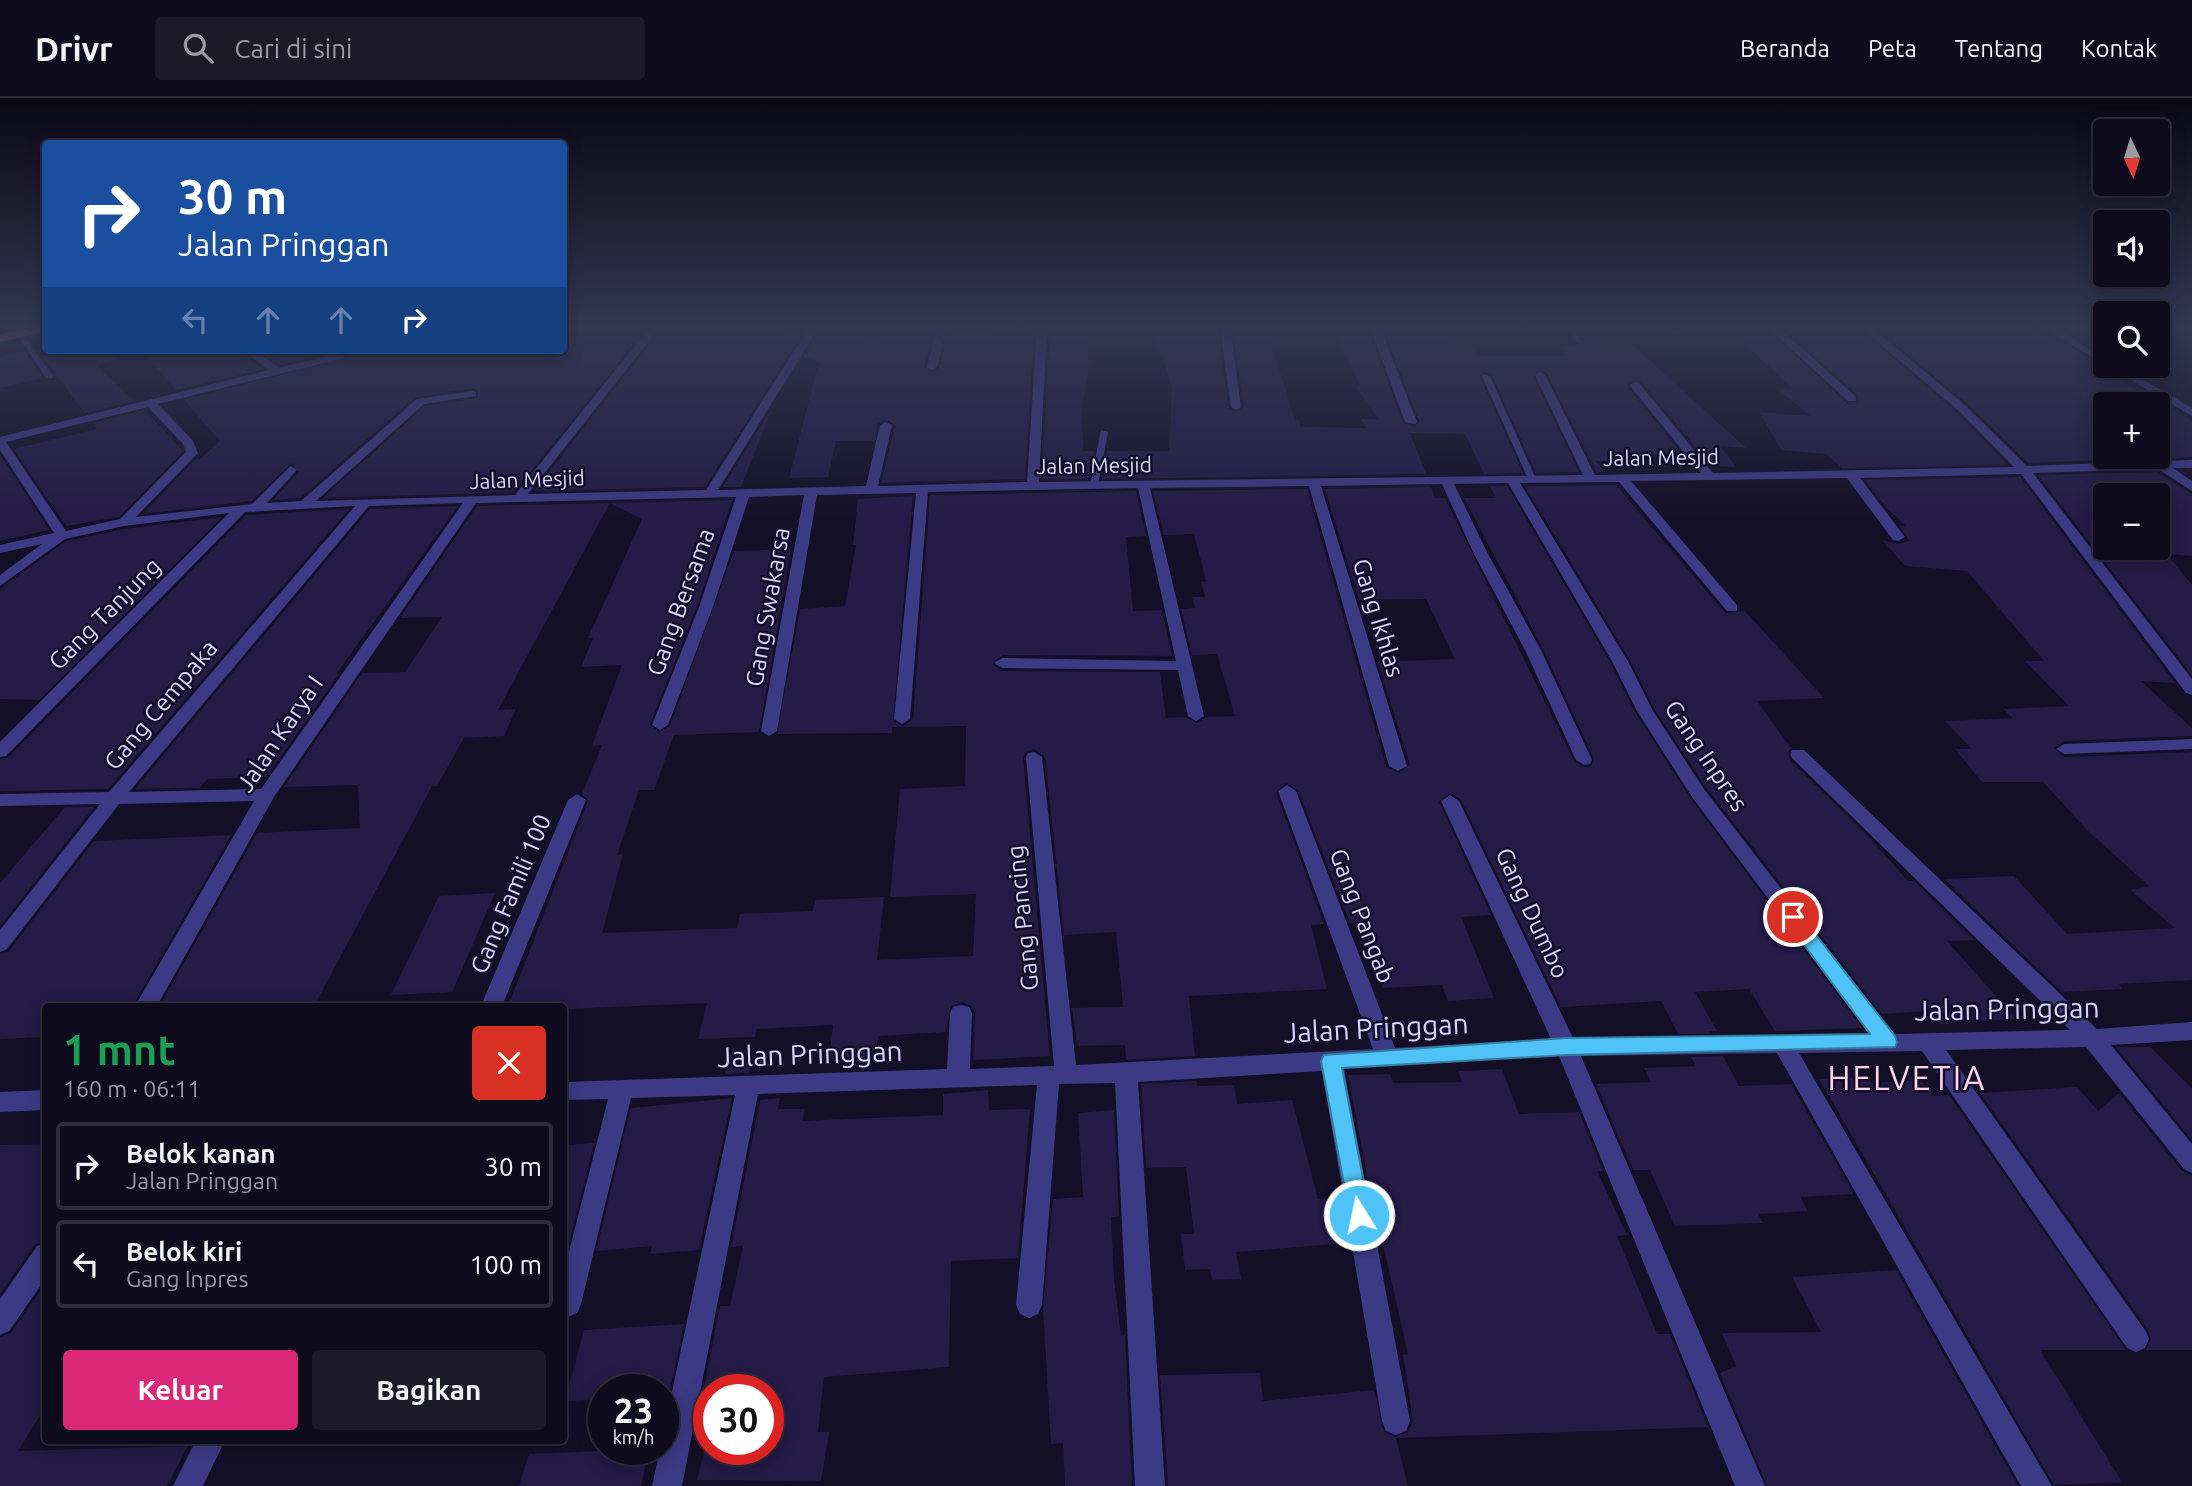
<!DOCTYPE html>
<html lang="id">
<head>
<meta charset="utf-8">
<style>
  :root { --surface:#0e0b1c; --page:#1c1929; --text:#f1f3f6; --muted:#9b9ba3; --line:#2e2b3b; --accent:#db2777 }
  body { margin:0; font-family:Ubuntu,sans-serif; background:var(--page); color:var(--text); height:100vh; display:flex; flex-direction:column; font-size:26px; white-space:nowrap }
  * { box-sizing:border-box; margin:0 }
  p { font-size:23px; color:var(--muted) }
  .icon { flex:none; width:38px; height:38px; fill:none; stroke:currentColor; stroke-width:2; stroke-linecap:round; stroke-linejoin:round }
  .map { position:relative; flex:1; overflow:hidden }
  .sheet { position:absolute; left:42px; top:905px; width:525px; height:441px; display:flex; flex-direction:column; background:var(--surface); border-radius:7px; box-shadow:0 4px 18px #0003,0 0 0 2px var(--line) }
  .sheet>* { flex:none }
  .hud { position:absolute; left:42px; top:42px; width:525px; height:214px; border-radius:7px; box-shadow:0 4px 18px #0003,0 0 0 2px var(--line); background:#1a4fa0; color:#fff; overflow:hidden }
  .needle { width:46px; rotate:176deg }
  .fabs { position:absolute; left:2093px; top:21px; display:grid; gap:14px }
  .fabs a { display:grid; place-items:center; width:77px; height:77px; border-radius:7px; background:var(--surface); box-shadow:0 4px 18px #0003,0 0 0 2px var(--line); font-size:35px }
  .speed { position:absolute; left:588px; top:1276px; display:flex; gap:14px; font-size:35px; font-weight:700; text-align:center }
  .speed>* { display:grid; place-content:center; width:91px; height:91px; border-radius:50%; background:var(--surface); box-shadow:0 4px 18px #0003,0 0 0 2px var(--line); line-height:1 }
  .speed small { font-size:18px; font-weight:400 }
  .speed .limit { border:10px solid #d22; background:#fff; color:#111 }
  .pin { position:absolute; display:grid; place-items:center; width:60px; height:60px; color:#fff; margin:-30px; border:4px solid #fff; border-radius:50%; box-shadow:0 2px 7px #0007 }
  .me { position:absolute; width:77px; margin:-38px; rotate:350deg; stroke-linejoin:round; filter:drop-shadow(0 0 5px #0008) }
  .turn { display:flex; align-items:center; gap:24px; height:147px; padding:0 21px; font-size:32px }
  .turn .icon { width:91px; height:91px; stroke-width:2.5 }
  .turn b { display:block; font-size:49px; line-height:60px }
  .lanes { display:flex; align-items:center; height:66px; padding:0 21px; background:#0003; justify-content:center; gap:35px; direction:ltr }
  .lanes .off { opacity:.35 }
  .round { display:grid; place-items:center; flex:none; width:74px; height:74px; border-radius:7px; background:var(--page) }
  .summary { display:flex; align-items:center; justify-content:space-between; height:119px; padding:0 21px }
  h1 { font-size:42px; font-weight:700; line-height:52px; color:#1e9e55 }
  .cta { display:flex; gap:14px; margin-top:auto; padding:14px 21px }
  .cta a { flex:1; height:80px; border-radius:7px; background:var(--accent); color:#fff; font-size:28px; font-weight:700; line-height:80px; text-align:center }
  .cta a+a { background:var(--page); color:var(--text) }
  ul { padding:0; list-style:none }
  li { display:flex; align-items:center; gap:21px; height:88px; margin:0 14px 10px; padding:0 7px; border:4px solid var(--line); border-radius:7px }
  li div { flex:1 }
  li b { display:block; font-size:26px }
  li em { font-style:normal }
  header { display:flex; align-items:center; gap:42px; box-sizing:border-box; height:98px; padding:0 35px; background:var(--surface); border-bottom:2px solid var(--line) }
  header strong { font-size:33px }
  nav { display:flex; gap:38px; margin-inline-start:auto; font-size:24px }
  .search { width:490px; height:63px; background:var(--page); display:flex; align-items:center; gap:18px; box-sizing:border-box; padding:0 24px; border-radius:7px; color:var(--muted); font-size:26px }
  .map>svg:first-child { display:block }
  .building { fill:#241b47; fill-rule:evenodd }
  .lines { fill:none; stroke-linecap:round; stroke-linejoin:round }
  .lane { fill:#3d3a85; fill-rule:evenodd }
  .street { fill:#3d3a85; fill-rule:evenodd }
  .highway { fill:#ff4fa3; fill-rule:evenodd }
  .route { fill:#4fc3f7; stroke:#337fa1; stroke-width:2 }
  .labels { text-anchor:middle; stroke-width:5; stroke-linejoin:round; paint-order:stroke }
  .far-street-label { font-size:21px; fill:#d9d4ff; stroke:#130f26 }
  .street-label { font-size:24px; fill:#d9d4ff; stroke:#130f26 }
  .near-street-label { font-size:28px; fill:#d9d4ff; stroke:#130f26 }
  .near-quarter-label { font-size:33px; letter-spacing:2px; fill:#ffd6f0; stroke:#130f26 }
</style>
</head>
<body>
<header>
<strong>Drivr</strong>
<div class="search"><svg class="icon" aria-label="search" viewBox="0 0 24 24"><circle cx="10" cy="10" r="6"/><path d="M15 15l6 6"/></svg>Cari di sini</div>
<nav><a>Beranda</a><a>Peta</a><a>Tentang</a><a>Kontak</a></nav>
</header>
<div class="map">
<svg width="2192" height="1388" viewBox="0 0 2192 1388">
  <rect width="100%" height="100%" fill="#130f26"/>
  <g class="building">
    <path d="M564,229H647L514,394L323,400L425,308L478,300V292L472,290L415,299L300,400L273,402L299,374L291,365L251,403L143,416L197,360L199,362L220,343L184,302L347,260L346,254L339,252L280,267L258,252H461L459,254L490,253L495,258L502,253L564,252Z"/>
    <path d="M663,229H779L778,235H802L705,389L534,393Z"/>
    <path d="M880,229H922L920,235H933L924,268L931,274L940,270L948,235L1034,229L1025,381L881,385L895,328L887,322L877,326L874,343H836L828,379L789,380L819,264L803,259L819,235L876,240Z"/>
    <path d="M1050,229H1085L1089,267L1082,310L1083,353H1094L1089,381H1042Z"/>
    <path d="M1152,229L1218,230L1228,309L1235,314L1244,309L1233,231H1262L1268,236L1295,322H1299L1301,329L1366,330L1361,321H1378L1355,288H1360L1333,229H1368L1403,325L1414,329L1419,323L1383,229L1450,230L1458,250H1473L1477,258H1565L1559,248L1635,249L1746,350L1720,348L1736,369L1711,368L1641,283L1634,282L1627,286L1629,291L1683,357L1627,356L1632,364L1595,363L1605,374H1597L1547,276L1539,272L1533,278L1579,374L1536,375L1492,277L1484,273L1480,279L1523,375L1484,376L1465,336L1410,335L1426,376L1102,381L1107,353H1169L1172,289Z"/>
    <path d="M1727,229H1764L1848,306L1858,305V297L1782,229H1857L1956,314L2008,367L1842,370L1826,356L1781,352L1759,314L1811,318L1778,292H1794Z"/>
    <path d="M1875,229H2029L2041,237H2050L2105,270V274L2192,323V359L2028,365L1968,306ZM2105,306H2158V359H2105Z"/>
    <path d="M2105,236V257L2072,237Z"/>
    <path d="M46,249V252H117L118,262L96,267L134,303L85,315L37,251Z"/>
    <path d="M141,252H240L263,271L176,292Z"/>
    <path d="M25,253L43,280L0,290V259Z"/>
    <path d="M772,310L741,389H723Z"/>
    <path d="M145,312L183,353L119,419L66,428L14,351L97,331L93,325Z"/>
    <path d="M0,357L49,432L0,443Z"/>
    <path d="M2157,374L2192,396V458L2167,456L2192,487V577L2038,377ZM2105,397H2158V450H2105Z"/>
    <path d="M2020,379L2175,585L2141,583L2192,630V638L2064,643L2054,650L2064,659L2192,654V882L2119,886L2123,891L2062,894L1944,781L2014,778L2067,836L2175,830L2130,792L2149,788L2089,734L2043,684H1982L1955,651H1972L1945,623L2013,620L2003,611L2069,608L2025,563H2044L1967,473L1905,468L1882,442L1897,446L1909,443L1900,428H1906L1887,410L1865,382Z"/>
    <path d="M1616,387L1725,515L1745,513L1824,600L1757,603L1791,650L1788,655L1790,662L1869,739L1908,783H1914L1974,842L1947,843L2016,921L1938,926L1928,913L1882,916L1706,689L1655,612L1631,564L1525,388Z"/>
    <path d="M1490,388H1507L1611,566L1635,614L1690,700L1862,930L1775,933L1749,891L1695,894L1717,933H1709L1710,936H1678L1661,903L1561,909L1461,702L1451,695L1439,704L1491,817L1461,819L1494,900L1448,903L1442,887L1383,890L1362,824L1350,825L1298,692L1286,685L1276,694L1324,826L1311,827L1327,891L1189,898L1195,958L1126,962L1125,947L1077,948L1072,910L1123,909L1116,834L1064,837L1045,659L1034,651L1026,654L1023,659L1050,958L973,962L975,915L971,908L962,904L951,908L946,934L878,938L876,959L829,962L833,927L757,931L755,939L698,941L707,905L564,911V908H508L588,703L582,696L602,647L592,648L622,567L581,569L593,540H588L642,421L610,405L498,612L516,611L504,638L464,640L437,688H432L314,908L161,906L257,735L360,730L358,687L284,689L362,575L405,574L442,519L400,520L477,408L732,402L697,508L650,626L659,634L670,628L734,453L791,451L759,634L674,637L654,692H639L617,757L623,756L602,835L737,830L740,816L813,813L815,802L884,799L877,862L973,858L976,796L890,799L900,691L965,688L966,628L892,629V635L777,636L800,511L845,508L856,447H853L858,401L913,398L893,623L903,628L913,621L930,397L1136,393L1146,438L1126,439L1133,513L1162,512L1172,558L1002,557L992,566L1002,573L1160,574L1166,620L1186,619L1197,625L1206,619L1235,618L1217,556L1192,557L1181,511L1195,510L1192,499H1205L1201,484L1206,483L1194,436L1164,437L1153,393L1307,391L1386,669L1399,675L1410,667L1378,564L1454,561L1453,557L1426,501L1359,502L1325,391L1431,389L1435,400H1445L1574,663L1583,669H1590L1594,661L1543,551L1464,400H1496Z"/>
    <path d="M458,408L336,576H339L266,679L207,681L200,690L135,691L370,411Z"/>
    <path d="M349,411L108,691L0,693V661L8,660L246,417Z"/>
    <path d="M222,419L39,602L0,601V491L66,443L124,431Z"/>
    <path d="M65,709H94L0,828V785Z"/>
    <path d="M231,737L133,907L46,908V939L0,941V856L9,853L94,743Z"/>
    <path d="M495,795L452,894L391,897L439,798Z"/>
    <path d="M2116,949H2150L2192,990V1042Z"/>
    <path d="M730,950L753,954L749,975L725,976Z"/>
    <path d="M1723,958L1739,988L1791,986L1854,1096L1800,1099L1808,1113L1758,1116L1763,1125L1675,1128L1650,1072H1633L1596,986L1651,984L1644,970L1696,968L1691,959Z"/>
    <path d="M1502,971L1519,1016L1579,1014L1603,1073H1597L1627,1137L1617,1138L1657,1236H1670L1708,1329L1396,1340L1408,1388H1168L1160,1277L1260,1275L1263,1303L1374,1292L1384,1334L1395,1339L1408,1334L1413,1323L1403,1257L1408,1256L1382,1142H1379L1348,977L1390,976L1393,985L1462,984L1458,973Z"/>
    <path d="M1867,979L1871,985L1921,982L1932,998L1949,997L2126,1252H2040L2122,1384L2054,1387L1819,981Z"/>
    <path d="M1197,983V988L1234,987L1237,1006L1292,1002L1318,1101L1341,1099L1349,1145L1236,1154L1241,1181L1212,1182L1210,1171L1185,1172L1181,1136H1194L1186,1069L1146,1070L1141,986Z"/>
    <path d="M2077,989L2098,1013L2119,995L2182,1073L2192,1077V1252H2146L2151,1242L2147,1230L1980,995Z"/>
    <path d="M988,992L989,1012L1030,1011L1018,1160L951,1163L949,1269L824,1279L818,1334H829L821,1383L697,1382L705,1351H768V1292H709L703,1294L720,1208H730L743,1148L731,1149L760,1002L780,1000L778,1011H805L802,1023L823,1022L943,1017V996Z"/>
    <path d="M732,1000L699,1152L650,1156L652,1148L596,1153L631,1010Z"/>
    <path d="M1114,1012L1119,1118L1111,1119L1114,1181L1121,1238L1125,1237L1132,1388H1065L1063,1345L1051,1346L1043,1211L1053,1101L1083,1099L1078,1015Z"/>
    <path d="M594,1045L568,1149H564V1047Z"/>
    <path d="M46,1046V1143L35,1146L0,1196V1047Z"/>
    <path d="M1896,1172L2018,1388H1767L1720,1275L1736,1268L1722,1235L1821,1234L1792,1179Z"/>
    <path d="M46,1185V1308L18,1353L188,1348L167,1388H0V1239L11,1235Z"/>
    <path d="M684,1226L669,1297H663V1292H604V1301L565,1303L584,1232Z"/>
    <path d="M649,1351L641,1388H519L529,1356Z"/>
  </g>
  <g class="lines">
    <g class="lane">
      <path d="M1568,229H1574L1581,244H1577Z"/>
      <path d="M1660,229H1668L1677,235L1672,236Z"/>
      <path d="M18,235H22L53,278L52,280H46L17,236Z"/>
      <path d="M492,252H500L495,255Z"/>
      <path d="M1483,276L1490,278L1536,381L1535,383L1528,381L1482,278Z"/>
      <path d="M1101,332L1108,334L1098,387L1094,390L1090,387Z"/>
    </g>
    <g class="street">
      <path d="M650,229H660L528,396L706,392L809,229H819L718,392L866,388L880,327L886,324L892,327L878,388L1027,384L1037,229H1047L1039,384L1583,377L1535,277L1540,274L1545,277L1595,377L1701,375L1631,289L1630,287L1635,284L1639,285L1713,375L2014,369L1958,312L1860,229H1871L1966,308L2027,368L2192,362V370H2173L2192,383V393L2158,371L2033,375L2192,581V597L2186,595L2021,376L1860,380L1905,439L1898,443L1893,442L1847,380L1631,383L1737,507V513H1727L1619,384L1520,385L1629,565L1653,613L1704,691L1894,936L2070,932L1792,660L1790,656L1792,652H1804L2097,931L2192,924V942L2111,947L2192,1046V1075L2184,1071L2086,949L1946,952L2145,1232L2149,1241L2145,1250L2136,1254L2127,1250L1922,953L1799,955L2052,1388H2021L1777,955L1581,958L1765,1388H1735L1559,958L1344,971L1410,1323L1406,1333L1396,1337L1386,1333L1382,1323L1322,973L1138,984L1165,1388H1135L1115,985L1059,986L1042,1207L1038,1216L1029,1220L1020,1216L1016,1207L1037,987L758,996L682,1388H652L660,1351H663V1336L735,997L631,1000L581,1206L577,1215L568,1219L564,1217V1173L608,1001L564,1002V984L947,971L950,915L953,909L961,907L969,909L972,915L970,971L1054,968L1026,659L1028,655L1034,654L1042,659L1076,967L1373,951L1278,693L1287,687L1296,693L1395,950L1551,941L1441,703L1450,697L1459,703L1573,940L1870,936L1692,699L1637,613L1613,565L1508,385L1454,386L1488,456L1541,552L1592,662L1590,666L1584,667L1576,662L1525,552L1474,456L1442,386L1321,388L1407,668L1398,673L1389,668L1309,388L1150,390L1204,618L1196,623L1188,618L1178,572L1002,570L994,565L1002,560L1176,563L1138,390L928,394L910,621L902,626L894,621L916,395L817,397L777,633L769,638L761,633L804,397L749,399L713,509L668,627L660,632L652,627L699,509L736,399L476,405L274,699L157,908H135L254,703L119,706L7,851L0,854V832L100,706L0,708V696L109,694L355,408L245,414L6,658L0,659V644L229,415L124,428L65,441L0,488V477L42,446L0,455V447L54,435L0,352V339L269,272L243,252H254L279,270L340,255L344,256V260L158,306L193,343L198,355L136,419L252,406L291,368L297,372L267,405L301,403L417,301L472,293L476,294V298L424,306L316,403L515,397ZM148,309L183,346L186,354L120,421L66,433L6,344ZM463,405L261,691L129,694L369,408Z"/>
      <path d="M937,229H947L937,269L932,272L927,269Z"/>
      <path d="M1220,229H1230L1241,309L1236,312L1231,309Z"/>
      <path d="M1370,229H1380L1417,324L1415,326L1405,324Z"/>
      <path d="M1767,229H1778L1856,299V303H1848Z"/>
      <path d="M2042,229H2054L2105,260V267Z"/>
      <path d="M2107,268H2119L2192,310V318Z"/>
      <path d="M2192,641V651L2064,656L2056,651L2064,646Z"/>
      <path d="M577,696L586,702L502,908H481L568,702Z"/>
      <path d="M46,992V1012L0,1014V994Z"/>
      <path d="M46,1145V1180L9,1233L0,1237V1201L37,1148Z"/>
      <path d="M196,1342H225L203,1388H173Z"/>
    </g>
    <path class="highway" d="M34,229H46V234L0,244V236Z"/>
  </g>
  <linearGradient id="sky" x2="0" y2="1"><stop stop-color="#0a0815"/><stop offset="0.54" stop-color="#333752"/><stop offset="1" stop-color="#333752" stop-opacity="0"/></linearGradient>
  <rect width="2192" height="423" fill="url(#sky)"/>
  <path class="route" d="M1793,813L1799,815L1895,938L1897,944L1895,949L1566,957L1342,970L1370,1117L1367,1124L1359,1127L1351,1124L1321,963L1324,957L1566,940L1870,936L1787,824L1784,819L1787,815Z"/>
  <g class="labels">
    <g class="far-street-label">
      <text transform="translate(1661 360) rotate(-1)" y="7">Jalan Mesjid</text>
      <text transform="translate(1094 368) rotate(-1)" y="7">Jalan Mesjid</text>
      <text transform="translate(527 382) rotate(-2)" y="7">Jalan Mesjid</text>
    </g>
    <g class="street-label">
      <text transform="translate(681 504) rotate(-70)" y="8">Gang Bersama</text>
      <text transform="translate(768 509) rotate(-80)" y="8">Gang Swakarsa</text>
      <text transform="translate(105 516) rotate(-45)" y="8">Gang Tanjung</text>
      <text transform="translate(1378 520) rotate(73)" y="8">Gang Ikhlas</text>
      <text transform="translate(161 607) rotate(-50)" y="8">Gang Cempaka</text>
      <text transform="translate(280 636) rotate(-56)" y="8">Jalan Karya I</text>
      <text transform="translate(1706 658) rotate(56)" y="8">Gang Inpres</text>
      <text transform="translate(511 796) rotate(-67)" y="8">Gang Famili 100</text>
      <text transform="translate(1532 815) rotate(65)" y="8">Gang Dumbo</text>
      <text transform="translate(1362 818) rotate(69)" y="8">Gang Pangab</text>
      <text transform="translate(1023 820) rotate(-96)" y="8">Gang Pancing</text>
    </g>
    <g class="near-street-label">
      <text transform="translate(2007 911) rotate(-1)" y="10">Jalan Pringgan</text>
      <text transform="translate(1376 930) rotate(-3)" y="10">Jalan Pringgan</text>
      <text transform="translate(810 956) rotate(-2)" y="10">Jalan Pringgan</text>
    </g>
    <g class="near-quarter-label">
      <text x="1907" y="992">HELVETIA</text>
    </g>
  </g>
</svg>
<div class="fabs">
<a><svg class="needle" viewBox="-14 -14 28 28"><path d="M0-13l5 13h-10z" fill="#e53935"/><path d="M0 13l5-13h-10z" fill="#9b9ba3"/></svg></a>
<a><svg class="icon" aria-label="sound" viewBox="0 0 24 24"><path d="M4 9h4l5-4v14l-5-4H4zM17 9q2 3 0 6"/></svg></a>
<a><svg class="icon" aria-label="search" viewBox="0 0 24 24"><circle cx="10" cy="10" r="6"/><path d="M15 15l6 6"/></svg></a>
<a>+</a>
<a>−</a>
</div>
<div class="speed"><div>23<small>km/h</small></div><div class="limit">30</div></div>
<div class="pin" style="left:1793px;top:819px;background:#d93025"><svg class="icon" aria-label="arrive" viewBox="0 0 24 24"><path d="M6 21V4h12l-3 4 3 4H6"/></svg></div>
<svg class="me" style="left:1359px;top:1117px" viewBox="-20 -20 40 40"><circle r="17" fill="#4fc3f7" stroke="#fff" stroke-width="3"/><path d="M0-11L8 9 0 5-8 9z" fill="#fff"/></svg>
<div class="hud">
<div class="turn"><svg class="icon" aria-label="right" viewBox="0 0 24 24"><path d="M7 20v-9h11M14 6l5 5-5 5"/></svg><div><b>30 m</b>Jalan Pringgan</div></div>
<div class="lanes"><svg class="icon off" aria-label="left" viewBox="0 0 24 24"><path d="M17 20v-9H6M10 6l-5 5 5 5"/></svg><svg class="icon off" aria-label="ahead" viewBox="0 0 24 24"><path d="M12 20V5M6 11l6-6 6 6"/></svg><svg class="icon off" aria-label="ahead" viewBox="0 0 24 24"><path d="M12 20V5M6 11l6-6 6 6"/></svg><svg class="icon" aria-label="right" viewBox="0 0 24 24"><path d="M7 20v-9h11M14 6l5 5-5 5"/></svg></div>
</div>
<section class="sheet">
<div class="summary"><div><h1>1 mnt</h1><p>160 m · 06:11</p></div><a class="round" style="background:#d93025;color:#fff"><svg class="icon" aria-label="close" viewBox="0 0 24 24"><path d="M6 6l12 12M18 6L6 18"/></svg></a></div>
<ul>
<li><svg class="icon" aria-label="right" viewBox="0 0 24 24"><path d="M7 20v-9h11M14 6l5 5-5 5"/></svg><div><b>Belok kanan</b><p>Jalan Pringgan</p></div><em>30 m</em></li>
<li><svg class="icon" aria-label="left" viewBox="0 0 24 24"><path d="M17 20v-9H6M10 6l-5 5 5 5"/></svg><div><b>Belok kiri</b><p>Gang Inpres</p></div><em>100 m</em></li>
</ul>
<div class="cta"><a>Keluar</a><a>Bagikan</a></div>
</section>
</div>
</body>
</html>
